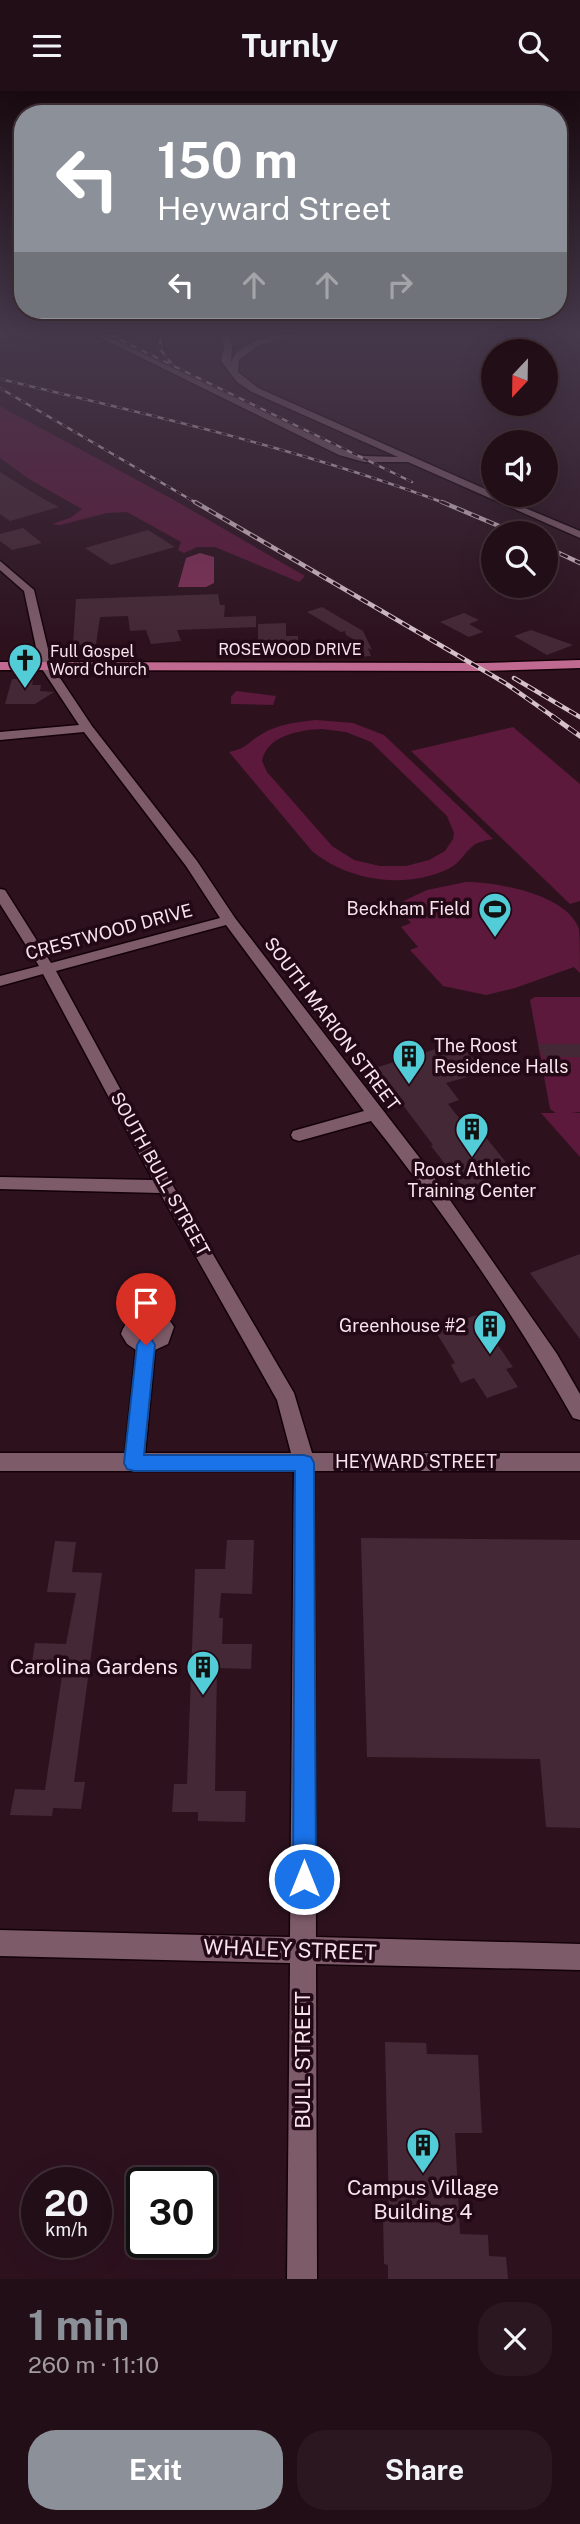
<!DOCTYPE html>
<html lang="en">
<head>
<meta charset="utf-8">
<style>
  :root { --surface:#220e16; --page:#2a171f; --text:#f1f3f6; --muted:#a29ca1; --line:#3f2e35; --accent:#8c9099 }
  body { margin:0; font-family:"Public Sans",sans-serif; background:var(--page); color:var(--text); height:100vh; display:flex; flex-direction:column; font-size:26px; white-space:nowrap }
  * { box-sizing:border-box; margin:0 }
  p { font-size:23px; color:var(--muted) }
  .icon { flex:none; width:38px; height:38px; fill:none; stroke:currentColor; stroke-width:2; stroke-linecap:round; stroke-linejoin:round }
  .map { position:relative; height:2188px; overflow:hidden }
  .side { display:flex; flex-direction:column; background:var(--surface); flex:1 }
  .side>* { flex:none }
  .guide { position:absolute; left:14px; top:14px; width:553px; height:214px; border-radius:28px; box-shadow:0 7px 28px #0002,0 0 0 2px var(--line); background:#8c9099; color:#fff; overflow:hidden }
  .needle { width:46px; rotate:202deg }
  .buttons { position:absolute; left:481px; top:248px; display:grid; gap:14px }
  .buttons a { display:grid; place-items:center; width:77px; height:77px; border-radius:50%; background:var(--surface); box-shadow:0 7px 28px #0002,0 0 0 2px var(--line); font-size:35px }
  .speed { position:absolute; left:21px; top:2076px; display:flex; gap:14px; font-size:35px; font-weight:700; text-align:center }
  .speed>* { display:grid; place-content:center; width:91px; height:91px; border-radius:50%; background:var(--surface); box-shadow:0 7px 28px #0002,0 0 0 2px var(--line); line-height:1 }
  .speed small { font-size:18px; font-weight:400 }
  .speed .limit { border:4px solid #111; border-radius:10px; background:#fff; color:#111 }
  .pin { position:absolute; display:grid; place-items:center; width:60px; height:60px; color:#fff; margin:-72px -30px; border-radius:50% 50% 50% 0; rotate:-45deg; box-shadow:0 0 7px #0007 }
  .pin .icon { rotate:45deg }
  .me { position:absolute; width:77px; margin:-38px; rotate:0deg; stroke-linejoin:round; filter:drop-shadow(0 0 5px #0008) }
  .turn { display:flex; align-items:center; gap:24px; height:147px; padding:0 28px; font-size:32px }
  .turn .icon { width:91px; height:91px; stroke-width:2.5 }
  .turn b { display:block; font-size:49px; line-height:60px }
  .lanes { display:flex; align-items:center; height:66px; padding:0 28px; background:#0003; justify-content:center; gap:35px; direction:ltr }
  .lanes .off { opacity:.35 }
  .round { display:grid; place-items:center; flex:none; width:74px; height:74px; border-radius:28px; background:var(--page) }
  .headline { display:flex; align-items:center; justify-content:space-between; height:119px; padding:0 28px }
  h1 { font-size:42px; font-weight:700; line-height:52px; color:var(--accent) }
  .button { display:flex; gap:14px; margin-top:auto; padding:14px 28px }
  .button a { flex:1; height:80px; border-radius:28px; background:var(--accent); color:#fff; font-size:28px; font-weight:700; line-height:80px; text-align:center }
  .button a+a { background:var(--page); color:var(--text) }
  header { display:flex; justify-content:space-between; align-items:center; height:91px; padding:0 28px; background:var(--surface); font-size:32px; font-weight:700 }
  .map>svg:first-child { display:block }
  .green { fill:#5c193b; fill-rule:evenodd }
  .water { fill:#7e3056 }
  .building { fill:#452835 }
  .lines { fill:none; stroke-linecap:round; stroke-linejoin:round }
  .minor-casing { stroke:#140108; stroke-width:3 }
  .major-casing { stroke:#140108; stroke-width:3 }
  .minor { fill:#7d5b69; fill-rule:evenodd }
  .major { fill:#c06a91; fill-rule:evenodd }
  .rail-far2-casing { stroke:#d6c1c9; stroke-width:2.5 }
  .rail-far1-casing { stroke:#d6c1c9; stroke-width:4.5 }
  .rail-casing { stroke:#d6c1c9; stroke-width:5 }
  .rail-far2 { stroke:#230915; stroke-width:2; stroke-dasharray:6; stroke-linecap:butt }
  .rail-far1 { stroke:#230915; stroke-width:2.5; stroke-dasharray:8; stroke-linecap:butt }
  .rail { stroke:#230915; stroke-width:3.5; stroke-dasharray:10; stroke-linecap:butt }
  .route { fill:#1a73e8; stroke:#114b97; stroke-width:2 }
  .labels { text-anchor:middle; stroke-width:7; stroke-linejoin:round; paint-order:stroke }
  .far-street-label { font-size:16px; fill:#f8e4eb; stroke:#230915 }
  .far-poi-label { font-size:16px; fill:#f8e4eb; stroke:#230915; text-anchor:start }
  .poi-label { font-size:18px; fill:#f8e4eb; stroke:#230915; text-anchor:end }
  .street-label { font-size:18px; fill:#f8e4eb; stroke:#230915 }
  .near-poi-label { font-size:21px; fill:#f8e4eb; stroke:#230915; text-anchor:end }
  .near-street-label { font-size:21px; fill:#f8e4eb; stroke:#230915 }
</style>
</head>
<body>
<header><svg class="icon" aria-label="menu" viewBox="0 0 24 24"><path d="M4 6h16M4 12h16M4 18h16"/></svg>Turnly<svg class="icon" aria-label="search" viewBox="0 0 24 24"><circle cx="10" cy="10" r="6"/><path d="M15 15l6 6"/></svg></header>
<div class="map">
<svg width="580" height="2188" viewBox="0 0 580 2188">
  <rect width="100%" height="100%" fill="#2d121e"/>
  <g class="green">
    <path d="M0,315L174,409L305,485L299,491L215,456H197L184,462L178,459L181,451L127,421L107,422L60,434L52,433L70,427L82,418L29,388L0,367Z"/>
    <path d="M236,600L276,605L273,614L231,613V606Z"/>
    <path d="M316,629L353,632L384,644L493,748C487,749 477,751 473,755C464,762 461,771 450,777C406,799 348,790 312,760L229,661C250,656 246,652 262,643C278,633 297,631 316,629ZM322,638L346,641L371,651L447,725L454,742L453,748L445,760L429,769L406,775H380L354,769L332,755L267,681L262,670C267,644 300,639 322,638Z"/>
    <path d="M513,636L580,693V810L570,813L411,660Z"/>
    <path d="M466,791C497,791 567,803 579,838C580,850 580,869 580,882L574,876L515,897L486,904L443,895L410,859L418,856L401,836L411,832L395,814L427,799Z"/>
    <path d="M535,906H580V1021L570,1022H580V1066L541,1022H556L550,1018L530,909Z"/>
  </g>
  <path class="water" d="M200,462L214,466V492L206,496H178L186,467Z"/>
  <g class="building">
    <path d="M0,381L40,406L59,416L10,430L0,423Z"/>
    <path d="M23,437L42,452L12,459L0,450V443Z"/>
    <path d="M148,439L175,456L111,474L85,457Z"/>
    <path d="M218,503L220,514H225L224,526L256,525V536L177,539L181,550L151,553L146,539L130,540L128,525L100,526L96,553L73,554L76,508Z"/>
    <path d="M322,516L363,540L372,559L368,557L371,565L359,566L353,552H360L346,544L345,540L341,541L307,521Z"/>
    <path d="M464,522L479,529L469,533L483,541L469,546L440,531Z"/>
    <path d="M286,532V545H298V559H258V533Z"/>
    <path d="M531,539L573,554L547,564L514,545Z"/>
    <path d="M12,588H33L32,594H41L40,600L54,601L35,613H5Z"/>
    <path d="M458,951L477,972L460,978L467,986L446,992L459,1009L448,1013L471,1042L480,1039L513,1080L481,1091L489,1101L472,1107L431,1055L433,1054L375,977Z"/>
    <path d="M538,953H580V966H543Z"/>
    <path d="M580,1163V1248L530,1182Z"/>
    <path d="M477,1224L513,1276L506,1278L518,1296L487,1307L474,1287L461,1292L451,1274L455,1272L434,1238Z"/>
    <path d="M361,1447L580,1449V1737L546,1736L540,1668L367,1666Z"/>
    <path d="M227,1449H254L252,1503L221,1502L219,1527H223L222,1553H252L251,1578L217,1577L215,1700H246L245,1731L198,1730V1721H172L174,1693H187L195,1478H225Z"/>
    <path d="M55,1450L76,1451L72,1481L102,1482L74,1691H85L81,1718L53,1717L52,1725L10,1724L15,1698L45,1699L63,1578L31,1577L35,1552L66,1553L76,1502L47,1501Z"/>
    <path d="M385,1951L426,1952L427,1963L478,1964L482,2042H455L460,2143L488,2144L489,2165L506,2166L508,2188H388V2174L384,2173L383,2125H389Z"/>
  </g>
  <g class="lines">
    <defs>
      <g id="minor">
        <path d="M89,241H98L345,360L364,365L398,366L252,301L237,291L221,270L224,256L221,241H227L232,256L231,272C237,248 286,241 307,241L260,254L239,269L238,281L258,297L494,402V404L580,440V447L408,371H364L339,364Z"/>
        <path d="M0,470L34,499L52,575L92,635L197,770L235,827L429,1079L557,1263L580,1303V1329L573,1327C514,1223 445,1123 371,1030L299,1050L293,1048L291,1044L293,1040L364,1020L226,834L56,880L173,1095L294,1302L312,1362H580V1380H314L316,1846L580,1853V1879L316,1873L317,2188H287L290,1872L0,1865V1839L290,1846L294,1380H0V1362H125L136,1259L127,1253L121,1243C128,1219 161,1212 174,1236L168,1253L155,1259L145,1362H291L277,1309L160,1102L0,1098V1086L153,1089L43,883L0,895V885L39,875L0,813V798L5,799L51,872L220,827L186,775L84,641L0,649V641L79,634L40,575L24,500L0,479ZM145,1236L154,1239L152,1244L145,1246L141,1242Z"/>
      </g>
      <path id="major" d="M580,569V577L483,580L0,579V571L483,572Z"/>
    </defs>
    <use href="#minor" class="minor-casing"/>
    <use href="#major" class="major-casing"/>
    <use href="#minor" class="minor"/>
    <use href="#major" class="major"/>
    <defs>
      <g id="rail-far2">
        <path d="M104,241L412,391"/>
        <path d="M161,241L160,258L171,272"/>
        <path d="M0,288C151,324 301,358 447,413"/>
        <path d="M0,297L198,413"/>
      </g>
      <g id="rail-far1">
        <path d="M195,411L505,592L555,627"/>
        <path d="M442,411L518,443"/>
        <path d="M546,456L580,472"/>
        <path d="M514,587L580,626"/>
      </g>
      <path id="rail" d="M552,625L580,645"/>
    </defs>
    <use href="#rail-far2" class="rail-far2-casing"/>
    <use href="#rail-far1" class="rail-far1-casing"/>
    <use href="#rail" class="rail-casing"/>
    <use href="#rail-far2" class="rail-far2"/>
    <use href="#rail-far1" class="rail-far1"/>
    <use href="#rail" class="rail"/>
  </g>
  <linearGradient id="sky" x2="0" y2="1"><stop stop-color="#190a10"/><stop offset="0.44" stop-color="#46394c"/><stop offset="1" stop-color="#46394c" stop-opacity="0"/></linearGradient>
  <rect width="580" height="547" fill="url(#sky)"/>
  <path class="route" d="M146,1247L152,1249L155,1254L144,1364H304L311,1366L314,1372L316,1788L312,1796L304,1799L296,1796L293,1788L295,1380H134L127,1378L124,1372L137,1254L140,1249Z"/>
  <defs>
    <symbol id="church-pin" viewBox="-11 -11 22 30"><path d="M0 17L-7.5 6A9.5 9.5 0 1 1 7.5 6Z" fill="#52ccd6" stroke="#230915"/><path d="M-1.2-6h2.4v3.5h3.3v2.4h-3.3V6h-2.4V-.1h-3.3v-2.4h3.3Z" fill="#111"/></symbol>
    <symbol id="stadium-pin" viewBox="-11 -11 22 30"><path d="M0 17L-7.5 6A9.5 9.5 0 1 1 7.5 6Z" fill="#52ccd6" stroke="#230915"/><path d="M0-5a6.5 5 0 1 0 0 10a6.5 5 0 1 0 0-10ZM-3.5-1.8h7v3.6h-7Z" fill="#111"/></symbol>
    <symbol id="building-pin" viewBox="-11 -11 22 30"><path d="M0 17L-7.5 6A9.5 9.5 0 1 1 7.5 6Z" fill="#52ccd6" stroke="#230915"/><path d="M-4-6H4V6H1V3H-1V6H-4ZM-2.5-4.3h1.7v1.8h-1.7ZM.8-4.3h1.7v1.8H.8ZM-2.5-1h1.7V.8h-1.7ZM.8-1h1.7V.8H.8Z" fill="#111"/></symbol>
  </defs>
  <g fill-rule="evenodd">
    <use href="#church-pin" x="6" y="550" width="38" height="52"/>
    <use href="#stadium-pin" x="476" y="799" width="38" height="52"/>
    <use href="#building-pin" x="390" y="946" width="38" height="52"/>
    <use href="#building-pin" x="453" y="1019" width="38" height="52"/>
    <use href="#building-pin" x="471" y="1216" width="38" height="52"/>
    <use href="#building-pin" x="184" y="1557" width="38" height="52"/>
    <use href="#building-pin" x="404" y="2035" width="38" height="52"/>
  </g>
  <g class="labels">
    <g class="far-street-label">
      <text x="290" y="564">ROSEWOOD DRIVE</text>
    </g>
    <g class="far-poi-label">
      <text x="50" y="566">Full Gospel<tspan x="50" dy="18">Word Church</tspan></text>
    </g>
    <g class="poi-label">
      <text x="470" y="824">Beckham Field</text>
      <text x="434" y="961" text-anchor="start">The Roost<tspan x="434" dy="21">Residence Halls</tspan></text>
      <text x="472" y="1085" text-anchor="middle">Roost Athletic<tspan x="472" dy="21">Training Center</tspan></text>
      <text x="466" y="1241">Greenhouse #2</text>
    </g>
    <g class="street-label">
      <text transform="translate(109 841) rotate(-15)" y="6">CRESTWOOD DRIVE</text>
      <text transform="translate(332 933) rotate(53)" y="6">SOUTH MARION STREET</text>
      <text transform="translate(160 1083) rotate(61)" y="6">SOUTH BULL STREET</text>
      <text x="416" y="1377">HEYWARD STREET</text>
    </g>
    <g class="near-poi-label">
      <text x="178" y="1583">Carolina Gardens</text>
      <text x="423" y="2104" text-anchor="middle">Campus Village<tspan x="423" dy="24">Building 4</tspan></text>
    </g>
    <g class="near-street-label">
      <text transform="translate(290 1859) rotate(2)" y="7">WHALEY STREET</text>
      <text transform="translate(303 1969) rotate(-90)" y="7">BULL STREET</text>
    </g>
  </g>
</svg>
<div class="buttons">
<a><svg class="needle" viewBox="-14 -14 28 28"><path d="M0-13l5 13h-10z" fill="#e53935"/><path d="M0 13l5-13h-10z" fill="#a29ca1"/></svg></a>
<a><svg class="icon" aria-label="sound" viewBox="0 0 24 24"><path d="M4 9h4l5-4v14l-5-4H4zM17 9q2 3 0 6"/></svg></a>
<a><svg class="icon" aria-label="search" viewBox="0 0 24 24"><circle cx="10" cy="10" r="6"/><path d="M15 15l6 6"/></svg></a>
</div>
<div class="speed"><div>20<small>km/h</small></div><div class="limit">30</div></div>
<div class="pin" style="left:146px;top:1254px;background:#d93025"><svg class="icon" aria-label="arrive" viewBox="0 0 24 24"><path d="M6 21V4h12l-3 4 3 4H6"/></svg></div>
<svg class="me" style="left:304px;top:1788px" viewBox="-20 -20 40 40"><circle r="17" fill="#1a73e8" stroke="#fff" stroke-width="3"/><path d="M0-11L8 9 0 5-8 9z" fill="#fff"/></svg>
<div class="guide">
<div class="turn"><svg class="icon" aria-label="left" viewBox="0 0 24 24"><path d="M17 20v-9H6M10 6l-5 5 5 5"/></svg><div><b>150 m</b>Heyward Street</div></div>
<div class="lanes"><svg class="icon" aria-label="left" viewBox="0 0 24 24"><path d="M17 20v-9H6M10 6l-5 5 5 5"/></svg><svg class="icon off" aria-label="ahead" viewBox="0 0 24 24"><path d="M12 20V5M6 11l6-6 6 6"/></svg><svg class="icon off" aria-label="ahead" viewBox="0 0 24 24"><path d="M12 20V5M6 11l6-6 6 6"/></svg><svg class="icon off" aria-label="right" viewBox="0 0 24 24"><path d="M7 20v-9h11M14 6l5 5-5 5"/></svg></div>
</div>
</div>
<section class="side">
<div class="headline"><div><h1>1 min</h1><p>260 m · 11:10</p></div><a class="round"><svg class="icon" aria-label="close" viewBox="0 0 24 24"><path d="M6 6l12 12M18 6L6 18"/></svg></a></div>
<div class="button"><a>Exit</a><a>Share</a></div>
</section>
</body>
</html>
